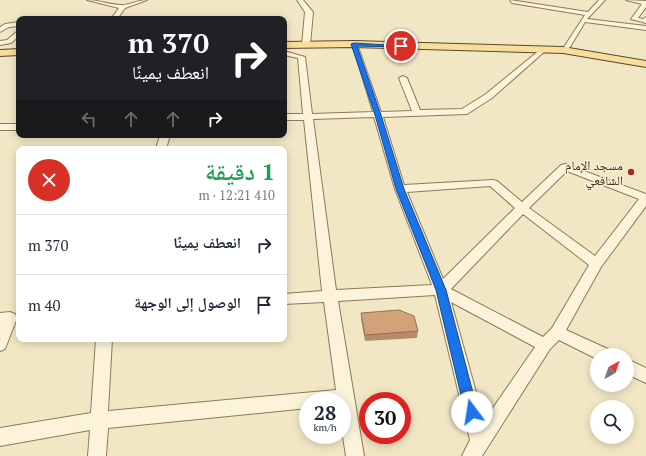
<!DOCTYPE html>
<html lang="ar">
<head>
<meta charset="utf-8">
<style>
  :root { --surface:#fff; --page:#f2f2f3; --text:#1f2937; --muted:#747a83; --line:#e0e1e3 }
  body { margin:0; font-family:"PT Serif","Noto Naskh Arabic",serif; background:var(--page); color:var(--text); direction:rtl; height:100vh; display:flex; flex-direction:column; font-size:15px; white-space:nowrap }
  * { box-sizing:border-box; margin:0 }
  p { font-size:13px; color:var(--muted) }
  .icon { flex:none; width:22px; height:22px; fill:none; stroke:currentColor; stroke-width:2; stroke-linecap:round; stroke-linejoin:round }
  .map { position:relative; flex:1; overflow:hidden; direction:ltr }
  .panel { position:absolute; left:16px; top:146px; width:271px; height:196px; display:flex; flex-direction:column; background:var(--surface); border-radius:8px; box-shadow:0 2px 10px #0003; direction:rtl }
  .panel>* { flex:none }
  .top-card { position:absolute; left:16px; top:16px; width:271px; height:122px; border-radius:8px; box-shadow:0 2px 10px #0003; direction:rtl; background:#202124; color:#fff; overflow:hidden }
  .needle { width:26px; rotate:40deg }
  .tools { position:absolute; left:590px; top:348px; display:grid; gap:8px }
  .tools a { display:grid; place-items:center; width:44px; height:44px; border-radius:50%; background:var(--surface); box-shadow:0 2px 10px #0003; font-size:20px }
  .speed { position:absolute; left:299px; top:392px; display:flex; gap:8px; font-size:20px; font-weight:700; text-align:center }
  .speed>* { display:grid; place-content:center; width:52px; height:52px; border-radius:50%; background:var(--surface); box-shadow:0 2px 10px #0003; line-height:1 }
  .speed small { font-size:10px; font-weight:400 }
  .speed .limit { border:6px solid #d22; background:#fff; color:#111 }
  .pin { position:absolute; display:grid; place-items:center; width:34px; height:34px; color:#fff; margin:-17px; border:2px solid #fff; border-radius:50%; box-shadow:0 1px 4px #0007 }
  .me { position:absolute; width:44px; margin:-22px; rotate:346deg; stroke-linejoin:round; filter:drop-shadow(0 0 3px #0008) }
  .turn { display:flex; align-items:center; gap:14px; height:84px; padding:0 12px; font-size:18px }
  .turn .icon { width:52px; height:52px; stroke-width:2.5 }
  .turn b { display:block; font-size:28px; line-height:34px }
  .lanes { display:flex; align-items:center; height:38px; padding:0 12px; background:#0003; justify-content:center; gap:20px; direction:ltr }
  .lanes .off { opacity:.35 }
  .round { display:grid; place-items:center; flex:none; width:42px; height:42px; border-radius:21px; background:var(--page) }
  .summary { display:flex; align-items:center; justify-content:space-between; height:68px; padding:0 12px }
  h1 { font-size:24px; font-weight:600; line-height:30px; color:#1e9e55 }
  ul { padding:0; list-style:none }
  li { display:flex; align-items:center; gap:12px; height:60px; padding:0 12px; border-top:1px solid var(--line) }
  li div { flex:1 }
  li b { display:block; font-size:15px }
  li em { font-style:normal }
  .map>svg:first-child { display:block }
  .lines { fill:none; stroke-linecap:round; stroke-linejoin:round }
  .minor-casing { stroke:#8f7859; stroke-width:2 }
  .tertiary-casing { stroke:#8f7859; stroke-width:2 }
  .primary-casing { stroke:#5d462e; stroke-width:2 }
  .minor { fill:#fbf3da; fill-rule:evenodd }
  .tertiary { fill:#fbf3da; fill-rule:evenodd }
  .primary { fill:#f7de9b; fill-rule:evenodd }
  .wall { fill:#b58b68 }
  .building { fill:#d3a279; stroke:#947155 }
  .route { fill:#1a73e8; stroke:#114b97 }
  .poi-dot { fill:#a32924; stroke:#f8f0d6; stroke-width:1.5 }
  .labels { text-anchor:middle; stroke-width:3; stroke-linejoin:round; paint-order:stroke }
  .poi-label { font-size:13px; fill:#3e2f1e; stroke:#f8f0d6; text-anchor:end }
</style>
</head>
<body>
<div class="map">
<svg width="646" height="456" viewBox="0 0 646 456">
  <rect width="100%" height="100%" fill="#f2e7c5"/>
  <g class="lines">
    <defs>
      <g id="minor">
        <path d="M87,0C99,0 110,5 122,5C130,5 138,0 147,0L125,8L117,19H111L119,8Z"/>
        <path d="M510,0L588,12L599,0H605L587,19L646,26V30L585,22L570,47L567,49L564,47L585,15L512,3Z"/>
        <path d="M626,0L646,1V7L638,18L643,19L646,17V23L631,19L642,4Z"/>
        <path d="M19,22V26L9,27L0,32V27L5,24Z"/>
        <path d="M19,30V36L11,43L0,45V41L7,40Z"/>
        <path d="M352,43L357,44L381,112L412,111L399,78L403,76L407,78L420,110L462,109L486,94L541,49H545V51L492,98L467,114L383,117L404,185L493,180L497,181L522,202L561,165L565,164L646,194V206L601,267L566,330L610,350L612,355H597V359L559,340L550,349L482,456H462L470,440L435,295L338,301L364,456H346L342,430V401H308V408L108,428L106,456H88L90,430L0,446V428L91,413L96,339H112L108,411L336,390L324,302L284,304V294L322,291L304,120H284V114H303L298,58L284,55V51L305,57L312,114L373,112ZM374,117L395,189L432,285L336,290L313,119ZM567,171L639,199L595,256L529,208ZM490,186L515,208L443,279L407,192ZM523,214L589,265L552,328L543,337L451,289ZM451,302L535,347L484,421Z"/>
        <rect x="0" y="124" width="19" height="6"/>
        <path d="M160,135H170L166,149H156Z"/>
        <path d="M10,312L15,314L17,318L5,349L0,351V313Z"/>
        <path d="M627,359L646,368V383L627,374Z"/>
      </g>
      <path id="tertiary" d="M297,0H303L313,12L310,45L306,47L302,45L305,12Z"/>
      <g id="primary">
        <path d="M354,41L563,47L646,61V67L563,53L354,47L284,48V42Z"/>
        <path d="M19,49V55L0,56V50Z"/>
      </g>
    </defs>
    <use href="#minor" class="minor-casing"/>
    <use href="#tertiary" class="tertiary-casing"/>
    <use href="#primary" class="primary-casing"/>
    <use href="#minor" class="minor"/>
    <use href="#tertiary" class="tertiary"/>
    <use href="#primary" class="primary"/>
  </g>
  <path class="wall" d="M361,313L418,331L417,338L365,341L361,319Z"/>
  <path class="building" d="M399,310L414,316L418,331L365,335L361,313Z"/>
  <path class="route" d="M354,43L404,46L401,47L357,46L381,115L404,189L446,290L478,412L477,416L472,418L467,416L465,412L436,290L396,189L375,115L351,44Z"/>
  <circle class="poi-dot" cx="631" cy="172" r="4"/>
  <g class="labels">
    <g class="poi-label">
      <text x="623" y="170">مسجد الإمام<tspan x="623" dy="15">الشافعي</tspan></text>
    </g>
  </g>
</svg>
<div class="tools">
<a><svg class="needle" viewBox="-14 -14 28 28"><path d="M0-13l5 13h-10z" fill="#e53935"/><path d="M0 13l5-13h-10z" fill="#747a83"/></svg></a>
<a><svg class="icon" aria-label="search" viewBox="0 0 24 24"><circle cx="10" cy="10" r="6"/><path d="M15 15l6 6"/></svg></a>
</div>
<div class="speed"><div>28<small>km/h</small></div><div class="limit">30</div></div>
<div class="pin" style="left:401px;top:46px;background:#d93025"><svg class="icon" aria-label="arrive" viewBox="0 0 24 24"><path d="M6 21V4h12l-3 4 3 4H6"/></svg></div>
<svg class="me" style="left:472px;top:412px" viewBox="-20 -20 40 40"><circle r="19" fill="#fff"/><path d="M0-13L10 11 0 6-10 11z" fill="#1a73e8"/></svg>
<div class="top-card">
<div class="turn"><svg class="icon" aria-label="right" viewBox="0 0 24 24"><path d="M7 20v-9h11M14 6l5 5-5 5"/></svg><div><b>370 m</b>انعطف يمينًا</div></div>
<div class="lanes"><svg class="icon off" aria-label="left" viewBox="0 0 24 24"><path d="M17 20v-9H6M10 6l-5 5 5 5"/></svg><svg class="icon off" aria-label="ahead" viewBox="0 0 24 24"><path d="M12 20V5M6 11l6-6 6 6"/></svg><svg class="icon off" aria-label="ahead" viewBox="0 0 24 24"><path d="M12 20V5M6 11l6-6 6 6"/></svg><svg class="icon" aria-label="right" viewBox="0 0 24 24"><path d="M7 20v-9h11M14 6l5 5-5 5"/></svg></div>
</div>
<section class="panel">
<div class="summary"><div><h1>1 دقيقة</h1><p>410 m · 12:21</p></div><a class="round" style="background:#d93025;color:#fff"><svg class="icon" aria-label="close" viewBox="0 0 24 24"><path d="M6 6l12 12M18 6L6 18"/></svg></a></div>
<ul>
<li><svg class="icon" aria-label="right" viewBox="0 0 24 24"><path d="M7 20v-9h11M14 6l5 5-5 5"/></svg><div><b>انعطف يمينًا</b></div><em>370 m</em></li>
<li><svg class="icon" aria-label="arrive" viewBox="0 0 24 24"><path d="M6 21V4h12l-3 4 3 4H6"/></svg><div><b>الوصول إلى الوجهة</b></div><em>40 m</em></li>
</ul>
</section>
</div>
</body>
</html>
